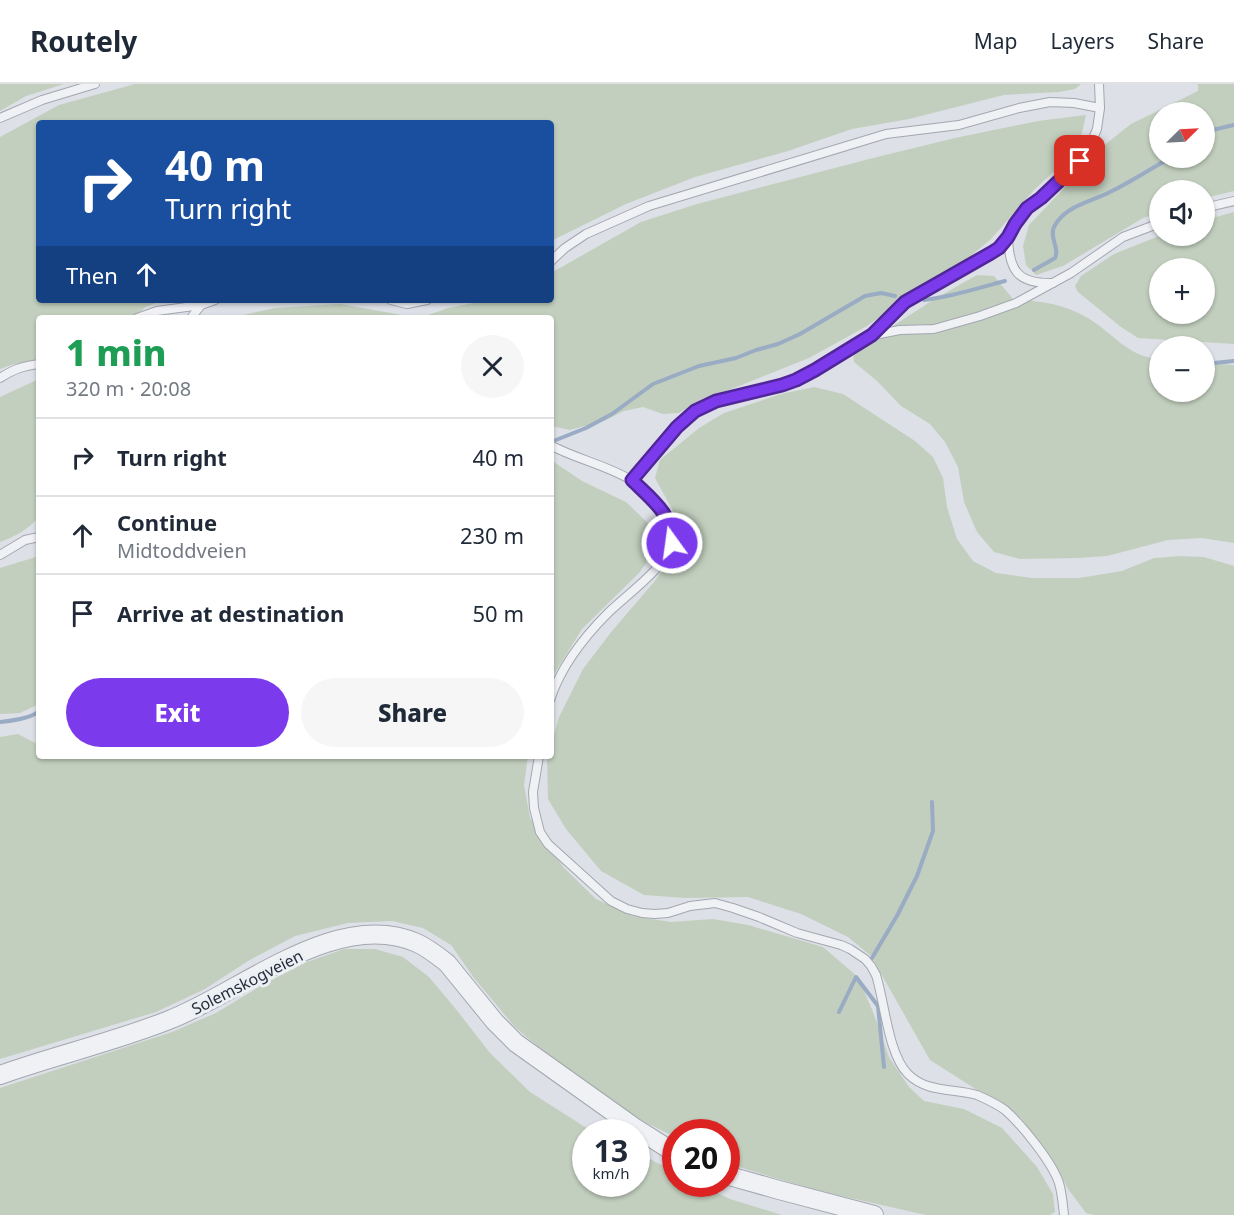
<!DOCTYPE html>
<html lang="en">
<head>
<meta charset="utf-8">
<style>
  :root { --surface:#fff; --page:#f6f6f7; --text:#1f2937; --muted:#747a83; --line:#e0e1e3; --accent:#7c3aed }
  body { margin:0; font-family:"Noto Sans",sans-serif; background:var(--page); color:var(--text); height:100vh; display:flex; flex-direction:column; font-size:22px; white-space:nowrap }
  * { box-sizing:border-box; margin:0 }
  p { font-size:20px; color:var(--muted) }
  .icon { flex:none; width:33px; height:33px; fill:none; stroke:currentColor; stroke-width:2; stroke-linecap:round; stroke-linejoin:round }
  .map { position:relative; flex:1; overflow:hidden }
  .panel { position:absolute; left:36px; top:231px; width:518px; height:444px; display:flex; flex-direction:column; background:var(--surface); border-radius:6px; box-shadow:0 2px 4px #0004 }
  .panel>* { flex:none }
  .top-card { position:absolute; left:36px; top:36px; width:518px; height:183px; border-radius:6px; box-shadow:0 2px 4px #0004; background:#1a4fa0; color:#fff; overflow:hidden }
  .needle { width:39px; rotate:66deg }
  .fabs { position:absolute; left:1149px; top:18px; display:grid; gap:12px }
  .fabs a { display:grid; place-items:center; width:66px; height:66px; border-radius:50%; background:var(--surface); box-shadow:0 2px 4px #0004; font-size:30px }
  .speed { position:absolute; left:572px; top:1035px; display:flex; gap:12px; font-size:30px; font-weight:700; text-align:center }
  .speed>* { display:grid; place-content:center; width:78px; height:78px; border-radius:50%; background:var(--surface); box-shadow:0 2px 4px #0004; line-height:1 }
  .speed small { font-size:15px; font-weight:400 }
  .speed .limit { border:9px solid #d22; background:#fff; color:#111 }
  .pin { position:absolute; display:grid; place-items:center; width:51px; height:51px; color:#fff; margin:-26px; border-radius:12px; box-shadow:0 3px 9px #0006 }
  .me { position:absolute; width:66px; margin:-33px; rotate:346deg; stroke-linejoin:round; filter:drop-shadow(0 0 4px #0008) }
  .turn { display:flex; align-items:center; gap:21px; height:126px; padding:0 30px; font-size:27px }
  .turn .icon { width:78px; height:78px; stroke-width:2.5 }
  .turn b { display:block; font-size:42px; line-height:51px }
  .then { display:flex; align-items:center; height:57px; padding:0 30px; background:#0003; gap:12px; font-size:22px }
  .round { display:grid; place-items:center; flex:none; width:63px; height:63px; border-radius:32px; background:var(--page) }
  .overview { display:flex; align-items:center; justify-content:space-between; height:102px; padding:0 30px }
  h1 { font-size:36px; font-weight:800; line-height:45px; color:#1e9e55 }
  .cta { display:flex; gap:12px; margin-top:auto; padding:12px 30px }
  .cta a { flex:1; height:69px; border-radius:36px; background:var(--accent); color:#fff; font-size:24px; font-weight:800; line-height:69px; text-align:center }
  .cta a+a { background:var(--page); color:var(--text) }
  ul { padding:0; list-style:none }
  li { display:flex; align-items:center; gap:18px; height:78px; padding:0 30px; border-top:2px solid var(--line) }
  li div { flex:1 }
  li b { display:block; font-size:22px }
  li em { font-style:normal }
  header { display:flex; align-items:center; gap:36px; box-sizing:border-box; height:84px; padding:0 30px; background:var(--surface); border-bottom:2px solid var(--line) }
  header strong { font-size:28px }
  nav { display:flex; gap:33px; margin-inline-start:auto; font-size:21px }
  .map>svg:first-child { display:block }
  .green { fill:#c2cfbe; fill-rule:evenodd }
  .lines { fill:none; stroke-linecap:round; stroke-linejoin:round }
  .stream { stroke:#9aabc4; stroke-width:4 }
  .service-casing { stroke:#a3a7af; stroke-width:10 }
  .tertiary-casing { stroke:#a3a7af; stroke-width:20 }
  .service { stroke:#eff1f5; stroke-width:8 }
  .tertiary { stroke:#eff1f5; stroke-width:18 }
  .route-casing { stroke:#51269a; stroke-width:15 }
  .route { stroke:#7c3aed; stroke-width:10 }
  .labels { text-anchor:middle; stroke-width:6; stroke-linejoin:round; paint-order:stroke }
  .street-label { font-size:16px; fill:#272d3b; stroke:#eceff4 }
</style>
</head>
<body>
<header>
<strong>Routely</strong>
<nav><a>Map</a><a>Layers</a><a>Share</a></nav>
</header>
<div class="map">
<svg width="1234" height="1131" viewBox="0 0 1234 1131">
  <rect width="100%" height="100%" fill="#dde0e6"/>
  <g class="green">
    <path d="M0,0H64L26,12L0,27Z"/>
    <path d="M135,0H1081L1075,5L1059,8L1004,11L909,35L852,45L788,67L695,93L626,120L551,157L550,39H39V216H163L146,223L131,234H39V275L11,281L0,285V53L59,21Z"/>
    <path d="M1196,0H1234V107L1205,114L1204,106H1160L1159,129L1143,134L1063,182L1036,191L1026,181L1023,162L1029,141L1107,59L1131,40L1198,7V1ZM1160,28H1204V74H1160Z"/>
    <path d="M1086,31L1081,53L1064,78L1034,106L991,155L960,181L918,207L867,242L809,274L734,304L702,315L679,329L663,330L643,323L624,327L604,337L570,346L551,342L550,234H420L448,224L489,216H550L551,189L641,138L697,120L873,74L955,54L1038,37Z"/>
    <path d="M1234,128V260L1138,254L1121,243L1078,208L1075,202L1081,192L1114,170L1159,152H1204L1205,136ZM1160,184H1204V230H1160Z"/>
    <path d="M977,191L994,192L1013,215C1040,217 1065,220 1088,234C1113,249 1128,273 1159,275L1160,308H1204L1205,279L1234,281V459L1202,454L1168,456L1107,472L1078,474L1020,475L994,468L977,448L964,418L958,383L945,358L930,340L901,322L877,297L854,278L853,268L933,216Z"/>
    <path d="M340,220L419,234H229L275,224Z"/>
    <path d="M39,295V432C31,444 14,453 0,458V313Z"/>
    <path d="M814,303L843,310L915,357L933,373L943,394L947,423L957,455L973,477L996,489L1032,494H1079L1122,487L1154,474L1181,472L1204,473L1234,482V1131H1094L1086,1129L1068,1105L1052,1075L1021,1034L930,976L871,872L848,853L801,830L748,813L686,814L644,811L601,787L566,745L548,715L547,673L548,672H550L551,662L559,633L583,585L612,547L654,498L672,473L681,449L672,425L655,394L660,376L699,344L724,329L781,310Z"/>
    <path d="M551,376L582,397L626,418L654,445L660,460L639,489L582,545L551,595Z"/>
    <path d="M39,472V620L20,629L0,630V484Z"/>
    <path d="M18,650L39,661V672H528L524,701L530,734L564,784L596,815L633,832L671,838L713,835L748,841L823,863L858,893L873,928L889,973L909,1003L924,1017L964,1025L1002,1044L1037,1083L1053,1110L1055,1128L1050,1131H926L815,1106L729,1080L726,1079V1048H675V1053L647,1039L577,996L515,943L474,894L451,861L423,844L392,837L348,839L295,852L248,877L205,905L156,928L0,975V653Z"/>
    <path d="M375,865L403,873L429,893L455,924L490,969L530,1008L585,1043L596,1048H585V1100H636V1068L675,1088V1100H699L730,1115L782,1131H0V1004L172,948L216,929L262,901L307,878L344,865Z"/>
  </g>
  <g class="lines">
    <g class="stream">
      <path d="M1204,48L1234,41"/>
      <path d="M1034,186L1055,174C1060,164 1049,154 1054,143C1065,121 1092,118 1112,107C1130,98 1147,87 1165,77L1169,74"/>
      <path d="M924,216C952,213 978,204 1005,197"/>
      <path d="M1204,280L1234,277"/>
      <path d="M556,356L586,344L612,330L653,300L699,282L736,274L756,266L778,260L800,250L865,212L881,209L895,212"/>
      <path d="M0,638C10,637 32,634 39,627"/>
      <path d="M872,874L898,830L917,792L933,747L932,718"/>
      <path d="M839,928L856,893L878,922L884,983"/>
    </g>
    <defs>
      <g id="service">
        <path d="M0,34L42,16L95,0"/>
        <path d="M1204,124L1234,117"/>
        <path d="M1008,153C1009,186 1017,200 1053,199"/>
        <path d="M550,178L565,164L586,150L649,122L886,50L959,41L1019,24L1050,18L1074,19L1100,24"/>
        <path d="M391,216L407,220L427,216"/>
        <path d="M137,234L157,227L201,221L215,216"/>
        <path d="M191,234L201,221"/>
        <path d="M874,251L900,246L934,245L980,232L1016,219L1071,189L1123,153L1160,139"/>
        <path d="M0,294C14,285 23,282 39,280"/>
        <path d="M550,361C576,375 606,381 631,396C647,406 676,437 672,458C667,483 626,511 608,529C583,554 561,582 550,616"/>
        <path d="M632,396L677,343L695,327L716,317L782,301L796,296L815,286L872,251L905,218L978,178L999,164L1008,153L1015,140L1027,124L1058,99L1087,69L1097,45L1100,24L1099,0"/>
        <path d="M0,471L25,456L39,453"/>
        <path d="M539,672L533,708L534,724L540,748L548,760L611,817L627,825L642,829L655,830L668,829L690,822L715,819L733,824L759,833L797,849L841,861L850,865L865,875L871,882L876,891C885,919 888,970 908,990C927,1009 953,1004 977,1011C986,1015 997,1020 1005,1026C1022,1041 1052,1078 1059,1099C1062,1109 1063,1121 1064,1131"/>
      </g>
      <g id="tertiary">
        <path d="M0,991C56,971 114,958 169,936C240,909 337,823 417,859C428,864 438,872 447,879L495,938L516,959L634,1043L675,1069"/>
        <path d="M726,1091L779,1106L874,1131"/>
      </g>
    </defs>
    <use href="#service" class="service-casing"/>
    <use href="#tertiary" class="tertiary-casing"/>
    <use href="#service" class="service"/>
    <use href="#tertiary" class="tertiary"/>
  </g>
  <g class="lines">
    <defs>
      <path id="route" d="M672,459C674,431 650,414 632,396L677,343L695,327L716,317L782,301L796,296L815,286L872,251L905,218L991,169L999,164L1008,153L1015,140L1027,124L1041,114L1080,77"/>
    </defs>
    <use href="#route" class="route-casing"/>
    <use href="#route" class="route"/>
  </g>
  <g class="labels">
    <g class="street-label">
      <text transform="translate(247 898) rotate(-27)" y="6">Solemskogveien</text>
    </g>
  </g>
</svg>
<div class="fabs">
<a><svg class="needle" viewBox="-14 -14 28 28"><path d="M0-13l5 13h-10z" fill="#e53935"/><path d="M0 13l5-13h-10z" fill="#747a83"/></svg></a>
<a><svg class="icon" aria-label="sound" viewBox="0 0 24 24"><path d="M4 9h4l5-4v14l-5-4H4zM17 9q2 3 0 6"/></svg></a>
<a>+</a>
<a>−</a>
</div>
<div class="speed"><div>13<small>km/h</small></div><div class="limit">20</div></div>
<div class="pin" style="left:1080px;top:77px;background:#d93025"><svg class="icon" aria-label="arrive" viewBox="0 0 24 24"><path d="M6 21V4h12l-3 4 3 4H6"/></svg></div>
<svg class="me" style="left:672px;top:459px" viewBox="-20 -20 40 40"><circle r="17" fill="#7c3aed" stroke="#fff" stroke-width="3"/><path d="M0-11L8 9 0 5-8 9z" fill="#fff"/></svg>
<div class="top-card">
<div class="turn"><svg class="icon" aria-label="right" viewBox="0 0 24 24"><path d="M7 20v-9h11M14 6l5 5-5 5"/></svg><div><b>40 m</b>Turn right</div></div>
<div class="then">Then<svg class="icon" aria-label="ahead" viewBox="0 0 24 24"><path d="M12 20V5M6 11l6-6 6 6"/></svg></div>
</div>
<section class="panel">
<div class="overview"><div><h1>1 min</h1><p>320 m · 20:08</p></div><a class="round"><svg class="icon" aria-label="close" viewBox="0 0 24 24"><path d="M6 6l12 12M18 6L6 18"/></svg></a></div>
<ul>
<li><svg class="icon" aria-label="right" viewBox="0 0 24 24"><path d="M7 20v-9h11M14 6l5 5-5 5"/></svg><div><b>Turn right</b></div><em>40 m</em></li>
<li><svg class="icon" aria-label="ahead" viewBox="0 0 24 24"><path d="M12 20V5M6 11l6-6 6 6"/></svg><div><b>Continue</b><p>Midtoddveien</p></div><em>230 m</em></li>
<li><svg class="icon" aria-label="arrive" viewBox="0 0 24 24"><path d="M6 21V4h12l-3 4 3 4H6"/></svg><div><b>Arrive at destination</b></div><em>50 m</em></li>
</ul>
<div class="cta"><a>Exit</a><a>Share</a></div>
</section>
</div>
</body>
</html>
